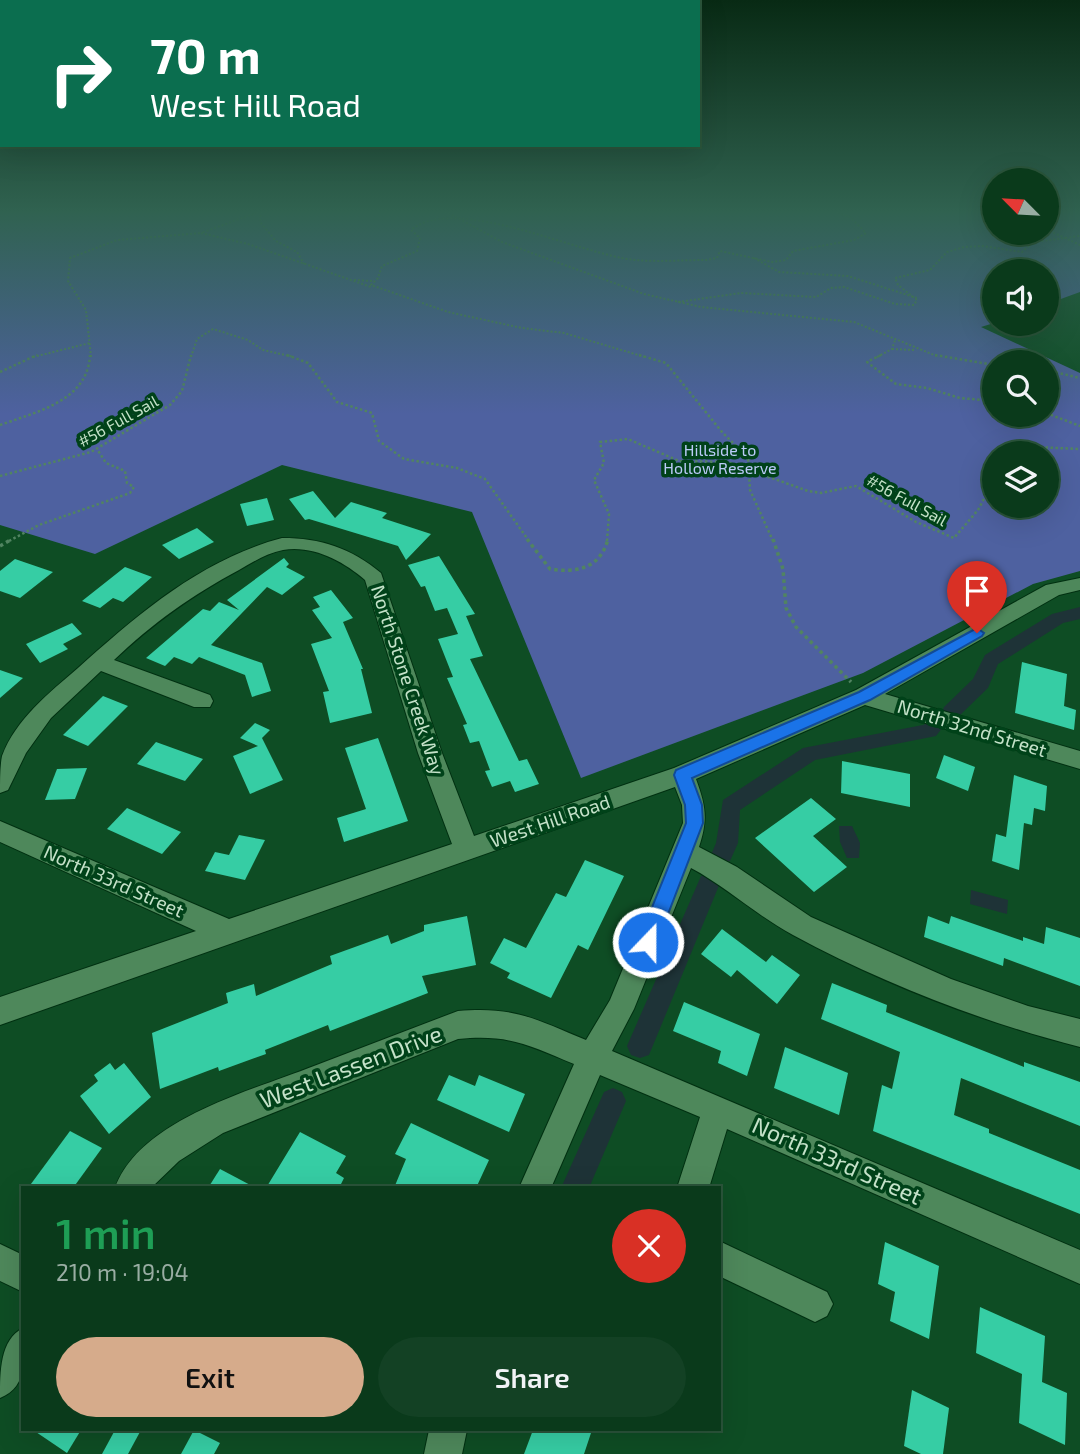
<!DOCTYPE html>
<html lang="en">
<head>
<meta charset="utf-8">
<style>
  :root { --surface:#0a3a1b; --page:#134124; --text:#f1f3f6; --muted:#99ada3; --line:#2a543a; --accent:#d6ab8b }
  body { margin:0; font-family:"Exo 2",sans-serif; background:var(--page); color:var(--text); height:100vh; display:flex; flex-direction:column; font-size:26px; white-space:nowrap }
  * { box-sizing:border-box; margin:0 }
  p { font-size:23px; color:var(--muted) }
  .icon { flex:none; width:38px; height:38px; fill:none; stroke:currentColor; stroke-width:2; stroke-linecap:round; stroke-linejoin:round }
  .map { position:relative; flex:1; overflow:hidden }
  .panel { position:absolute; left:21px; top:1186px; width:700px; height:245px; display:flex; flex-direction:column; background:var(--surface); border-radius:0px; box-shadow:0 7px 28px #0002,0 0 0 2px var(--line) }
  .panel>* { flex:none }
  .guide { position:absolute; left:0px; top:0px; width:700px; height:147px; box-shadow:0 7px 28px #0002,0 0 0 2px var(--line); background:#0b6e4f; color:#fff; overflow:hidden }
  .needle { width:46px; rotate:294deg }
  .controls { position:absolute; left:982px; top:168px; display:grid; gap:14px }
  .controls a { display:grid; place-items:center; width:77px; height:77px; border-radius:50%; background:var(--surface); box-shadow:0 7px 28px #0002,0 0 0 2px var(--line); font-size:35px }
  .pin { position:absolute; display:grid; place-items:center; width:60px; height:60px; color:#fff; margin:-72px -30px; border-radius:50% 50% 50% 0; rotate:-45deg; box-shadow:0 0 7px #0007 }
  .pin .icon { rotate:45deg }
  .me { position:absolute; width:77px; margin:-38px; rotate:22deg; stroke-linejoin:round; filter:drop-shadow(0 0 5px #0008) }
  .turn { display:flex; align-items:center; gap:24px; height:147px; padding:0 35px; font-size:32px }
  .turn .icon { width:91px; height:91px; stroke-width:2.5 }
  .turn b { display:block; font-size:49px; line-height:60px }
  .round { display:grid; place-items:center; flex:none; width:74px; height:74px; border-radius:37px; background:var(--page) }
  .head { display:flex; align-items:center; justify-content:space-between; height:119px; padding:0 35px }
  h1 { font-size:42px; font-weight:600; line-height:52px; color:#1e9e55 }
  .action { display:flex; gap:14px; margin-top:auto; padding:14px 35px }
  .action a { flex:1; height:80px; border-radius:42px; background:var(--accent); color:#111; font-size:28px; font-weight:600; line-height:80px; text-align:center }
  .action a+a { background:var(--page); color:var(--text) }
  .map>svg:first-child { display:block }
  .green { fill:#4e61a0; fill-rule:evenodd }
  .water { fill:#1e3337 }
  .lines { fill:none; stroke-linecap:round; stroke-linejoin:round }
  .canal { fill:#1e3337; fill-rule:evenodd }
  .building { fill:#36cda4 }
  .minor-casing { stroke:#003011; stroke-width:2 }
  .path-far2 { stroke:#518461; stroke-width:2; stroke-dasharray:2 2; stroke-linecap:butt }
  .path-far1 { stroke:#518461; stroke-width:2.5; stroke-dasharray:2.5 2.5; stroke-linecap:butt }
  .path { stroke:#518461; stroke-width:3.5; stroke-dasharray:3.5 3.5; stroke-linecap:butt }
  .minor { fill:#4e885b; fill-rule:evenodd }
  .route { fill:#1a73e8; stroke:#114b97; stroke-width:2 }
  .labels { text-anchor:middle; stroke-width:7; stroke-linejoin:round; paint-order:stroke }
  .far-street-label { font-size:16px; fill:#c4e2c9; stroke:#004219 }
  .far-park-label { font-size:16px; fill:#bcccfa; stroke:#004219 }
  .street-label { font-size:19px; fill:#c4e2c9; stroke:#004219 }
  .near-street-label { font-size:23px; fill:#c4e2c9; stroke:#004219 }
</style>
</head>
<body>
<div class="map">
<svg width="1080" height="1454" viewBox="0 0 1080 1454">
  <rect width="100%" height="100%" fill="#0e4d24"/>
  <path class="green" d="M0,211H994V233H1046L1047,211H1080V292L1047,304L1046,271H994V323L981,327L1080,373V571L1033,584L863,673L581,778L472,512L282,465L95,554L0,525ZM994,362H1046V415H994ZM994,453H1046V506H994Z"/>
  <g class="water">
    <path d="M839,826H852L860,843L859,858H847L840,842Z"/>
    <path d="M971,890L1008,900L1007,914L970,904Z"/>
  </g>
  <g class="lines">
    <g class="canal">
      <path d="M1080,607V619L1063,623L998,664L988,688L958,717H944L942,712L944,707L973,679L985,655L1052,614Z"/>
      <path d="M933,720L943,727L936,736L815,760L740,810L738,843L730,861L722,864L714,861L711,855L716,843L723,800L803,748L923,725Z"/>
      <path d="M709,873L717,876L720,883L649,1055L640,1058L631,1055L627,1046L698,883L701,876Z"/>
      <path d="M613,1088L622,1092L626,1101L589,1188H561L604,1092Z"/>
    </g>
  </g>
  <g class="building">
    <path d="M313,491L335,518L351,502L387,513L382,518L431,534L406,560L398,546L309,519L305,520L289,499Z"/>
    <path d="M267,498L274,520L247,526L240,504Z"/>
    <path d="M197,528L214,542L179,559L162,545Z"/>
    <path d="M439,556L475,614L466,616L483,656L470,659L519,761L527,759L539,784L515,792L510,781L492,787L485,771L490,770L479,741L470,743L463,725L467,724L447,678L453,677L438,639L458,634L447,608L435,611L425,586L421,587L408,565Z"/>
    <path d="M284,558L289,564L286,567L305,577L282,595L267,587L211,645L262,663L271,691L252,697L245,675L199,657L192,664L174,657L165,666L146,658L203,609L210,611L219,602L239,610L227,600Z"/>
    <path d="M15,559L53,572L20,598L0,591V571Z"/>
    <path d="M125,567L152,577L123,602L113,598L100,608L82,601Z"/>
    <path d="M331,590L353,618L343,622L363,669H361L372,713L330,723L323,692L329,691L311,644L332,638L312,610L320,607L313,597Z"/>
    <path d="M72,623L82,634L63,644L68,649L40,663L26,644Z"/>
    <path d="M1022,662L1067,674L1064,706L1076,710L1074,730L1015,713Z"/>
    <path d="M0,670L23,678L0,698Z"/>
    <path d="M103,696L128,706L88,746L63,735Z"/>
    <path d="M255,723L270,730L262,738L283,780L250,794L233,756L258,746L240,738Z"/>
    <path d="M378,738L408,821L344,842L337,818L366,809L345,748Z"/>
    <path d="M156,742L203,759L185,781L137,764Z"/>
    <path d="M944,755L975,767L968,791L936,778Z"/>
    <path d="M842,761L910,774V807L841,793Z"/>
    <path d="M87,768L75,799L45,800L57,769Z"/>
    <path d="M1014,775L1047,786L1045,811L1034,808L1032,825L1024,823L1019,870L992,861L996,834L1006,837Z"/>
    <path d="M811,798L836,819L813,836L847,867L814,892L755,838Z"/>
    <path d="M127,808L181,832L162,854L107,829Z"/>
    <path d="M239,835L265,840L245,880L205,871L215,852L229,855Z"/>
    <path d="M585,860L624,876L588,950L578,945L551,998L507,978L510,973L490,963L504,938L526,948L556,893L566,897Z"/>
    <path d="M467,916L476,965L422,976L428,993L330,1031L328,1025L265,1050L266,1054L219,1071L218,1067L160,1089L152,1033L228,1003L226,993L254,984L256,996L332,964L330,956L388,935L391,944L424,931V925Z"/>
    <path d="M928,916L949,924L951,916L1023,941V937L1044,944L1046,927L1080,938V986L1004,958L1003,966L924,937Z"/>
    <path d="M722,929L766,962L772,955L800,975L777,1004L737,970L731,977L701,954Z"/>
    <path d="M832,983L887,1005L886,1012L1024,1067V1062L1080,1082V1126L961,1078L954,1115L989,1129V1133L1080,1170V1214L873,1131L882,1085L892,1089L900,1052L821,1019Z"/>
    <path d="M684,1002L760,1034L747,1076L718,1063L721,1051L673,1031Z"/>
    <path d="M785,1047L848,1073L839,1115L774,1088Z"/>
    <path d="M110,1063L115,1070L124,1063L151,1097L109,1134L80,1096L98,1081L94,1075Z"/>
    <path d="M449,1075L475,1086L479,1075L525,1094L509,1132L437,1100Z"/>
    <path d="M411,1123L489,1160L476,1188H394L406,1159L395,1154Z"/>
    <path d="M70,1131L102,1148L73,1188H28Z"/>
    <path d="M300,1132L346,1156L336,1173L344,1178L339,1188H266Z"/>
    <path d="M220,1169L256,1188H208Z"/>
    <path d="M885,1242L939,1266L929,1339L890,1321L895,1292L878,1284Z"/>
    <path d="M980,1307L1045,1336L1042,1382L1067,1393L1065,1445L1019,1423L1022,1374L976,1353Z"/>
    <path d="M912,1390L949,1408L943,1454H921L904,1446Z"/>
    <path d="M33,1430H81L67,1453Z"/>
    <path d="M115,1430H141L128,1454H102Z"/>
    <path d="M194,1430L220,1443L214,1454H181Z"/>
    <path d="M533,1430H592L584,1454H524Z"/>
  </g>
  <g class="lines">
    <defs>
      <g id="minor">
        <path d="M282,538C321,538 351,548 381,573L442,753L474,836L674,768L856,690L1046,585L1080,578V590L1059,595L885,694L1080,751V769L865,705L696,779C706,806 708,820 699,847L737,867L811,917L951,979L1028,1006L1080,1019V1047C982,1022 882,983 793,935C757,916 727,887 691,868L634,1009L612,1051L1080,1250V1284L727,1129L709,1188H677L700,1117L600,1075L551,1188H519L574,1064C528,1045 509,1034 458,1039L223,1133L179,1161L151,1188H115C140,1119 251,1091 314,1066C362,1048 410,1029 458,1011C514,1006 535,1019 586,1040L610,1000L683,823L682,805L675,787L0,1025V997L196,931L0,842V821L229,919L452,844L418,753L365,580C343,561 313,545 283,550C267,553 253,562 239,570C192,595 153,623 114,660L210,695L213,701L210,707H194L101,671L51,718L26,753L8,790L0,793C0,781 0,766 2,756C16,719 49,693 78,668C138,614 202,559 282,538Z"/>
        <path d="M719,1241L827,1292L833,1304L827,1316L815,1322L719,1276Z"/>
        <path d="M0,1244L23,1255V1292L0,1281Z"/>
        <path d="M23,1328C23,1356 30,1386 0,1398C0,1371 0,1340 23,1328Z"/>
        <path d="M429,1430H467L462,1454H424Z"/>
      </g>
    </defs>
    <use href="#minor" class="minor-casing"/>
    <g class="path-far2">
      <path d="M261,211L201,233L248,244L371,287"/>
      <path d="M261,211L260,222L276,241L297,252L304,264"/>
      <path d="M445,211L502,242L644,294L701,307L854,322L939,357"/>
      <path d="M989,211H994"/>
      <path d="M1046,229L1080,245"/>
      <path d="M754,258L779,272L848,276L917,298"/>
      <path d="M354,280L373,281"/>
      <path d="M678,302L741,293L816,297L831,288L844,287L895,304L914,305L917,300L898,285L895,278L930,270L947,252L964,247L983,246L1022,252L1033,242L1080,236"/>
      <path d="M892,349L914,350"/>
      <path d="M33,357L90,343"/>
      <path d="M91,357L86,310L68,281L70,258L117,240L201,233"/>
      <path d="M191,357L197,339L213,329L248,340L263,350L294,357"/>
      <path d="M645,357L564,333L522,328L448,312L371,285L378,278L382,266L417,251L420,238L411,230C455,193 581,255 635,260C659,262 683,260 706,260L717,258L720,251L772,262L786,260L793,251L854,240L866,233L850,217L833,211"/>
      <path d="M877,357L892,349L895,340"/>
    </g>
    <g class="path-far1">
      <path d="M287,355L308,363L337,402L372,413L379,441L404,459L457,468L485,479L529,541"/>
      <path d="M639,355L666,363L722,432L748,458L750,490L773,541"/>
      <path d="M881,355L867,362L896,384L927,388L960,398L994,401"/>
      <path d="M935,355L994,365"/>
      <path d="M1046,370L1080,378"/>
      <path d="M0,372L37,355"/>
      <path d="M1046,413L1080,426"/>
      <path d="M0,425C36,412 88,401 90,355"/>
      <path d="M994,459L992,455L1011,446L1080,449"/>
      <path d="M0,476L91,452L170,405L182,391L191,355"/>
      <path d="M9,541L39,525L130,493L134,487L127,483L125,471L106,463L97,449"/>
      <path d="M607,541L609,514L594,480L604,463L600,442L628,439L679,461L727,462L808,491L821,493L856,486L916,522L954,538L978,510L994,480"/>
    </g>
    <g class="path">
      <path d="M527,539L550,569C576,573 600,569 608,539"/>
      <path d="M773,539L783,569L786,608L796,627L851,682"/>
      <path d="M0,546L12,539"/>
    </g>
    <use href="#minor" class="minor"/>
  </g>
  <linearGradient id="sky" x2="0" y2="1"><stop stop-color="#082a14"/><stop offset="0.51" stop-color="#306250"/><stop offset="1" stop-color="#306250" stop-opacity="0"/></linearGradient>
  <rect width="1080" height="414" fill="url(#sky)"/>
  <path class="route" d="M977,628L984,633L982,636L870,700L692,778L702,805L703,823L655,948L648,950L641,948L638,942L686,823L685,805L674,775L676,770L859,692Z"/>
  <g class="labels">
    <g class="far-street-label">
      <text transform="translate(118 421) rotate(-29)" y="6">#56 Full Sail</text>
      <text transform="translate(907 500) rotate(29)" y="6">#56 Full Sail</text>
    </g>
    <g class="far-park-label">
      <text x="720" y="456">Hillside to<tspan x="720" dy="18">Hollow Reserve</tspan></text>
    </g>
    <g class="street-label">
      <text transform="translate(408 680) rotate(72)" y="7">North Stone Creek Way</text>
      <text transform="translate(972 728) rotate(17)" y="7">North 32nd Street</text>
      <text transform="translate(550 821) rotate(-19)" y="7">West Hill Road</text>
      <text transform="translate(114 881) rotate(24)" y="7">North 33rd Street</text>
    </g>
    <g class="near-street-label">
      <text transform="translate(351 1067) rotate(-21)" y="8">West Lassen Drive</text>
      <text transform="translate(837 1161) rotate(24)" y="8">North 33rd Street</text>
    </g>
  </g>
</svg>
<div class="controls">
<a><svg class="needle" viewBox="-14 -14 28 28"><path d="M0-13l5 13h-10z" fill="#e53935"/><path d="M0 13l5-13h-10z" fill="#99ada3"/></svg></a>
<a><svg class="icon" aria-label="sound" viewBox="0 0 24 24"><path d="M4 9h4l5-4v14l-5-4H4zM17 9q2 3 0 6"/></svg></a>
<a><svg class="icon" aria-label="search" viewBox="0 0 24 24"><circle cx="10" cy="10" r="6"/><path d="M15 15l6 6"/></svg></a>
<a><svg class="icon" aria-label="layers" viewBox="0 0 24 24"><path d="M12 4l9 5-9 5-9-5zM3 14l9 5 9-5"/></svg></a>
</div>
<div class="pin" style="left:977px;top:633px;background:#d93025"><svg class="icon" aria-label="arrive" viewBox="0 0 24 24"><path d="M6 21V4h12l-3 4 3 4H6"/></svg></div>
<svg class="me" style="left:648px;top:942px" viewBox="-20 -20 40 40"><circle r="17" fill="#1a73e8" stroke="#fff" stroke-width="3"/><path d="M0-11L8 9 0 5-8 9z" fill="#fff"/></svg>
<div class="guide">
<div class="turn"><svg class="icon" aria-label="right" viewBox="0 0 24 24"><path d="M7 20v-9h11M14 6l5 5-5 5"/></svg><div><b>70 m</b>West Hill Road</div></div>
</div>
<section class="panel">
<div class="head"><div><h1>1 min</h1><p>210 m · 19:04</p></div><a class="round" style="background:#d93025;color:#fff"><svg class="icon" aria-label="close" viewBox="0 0 24 24"><path d="M6 6l12 12M18 6L6 18"/></svg></a></div>
<div class="action"><a>Exit</a><a>Share</a></div>
</section>
</div>
</body>
</html>
